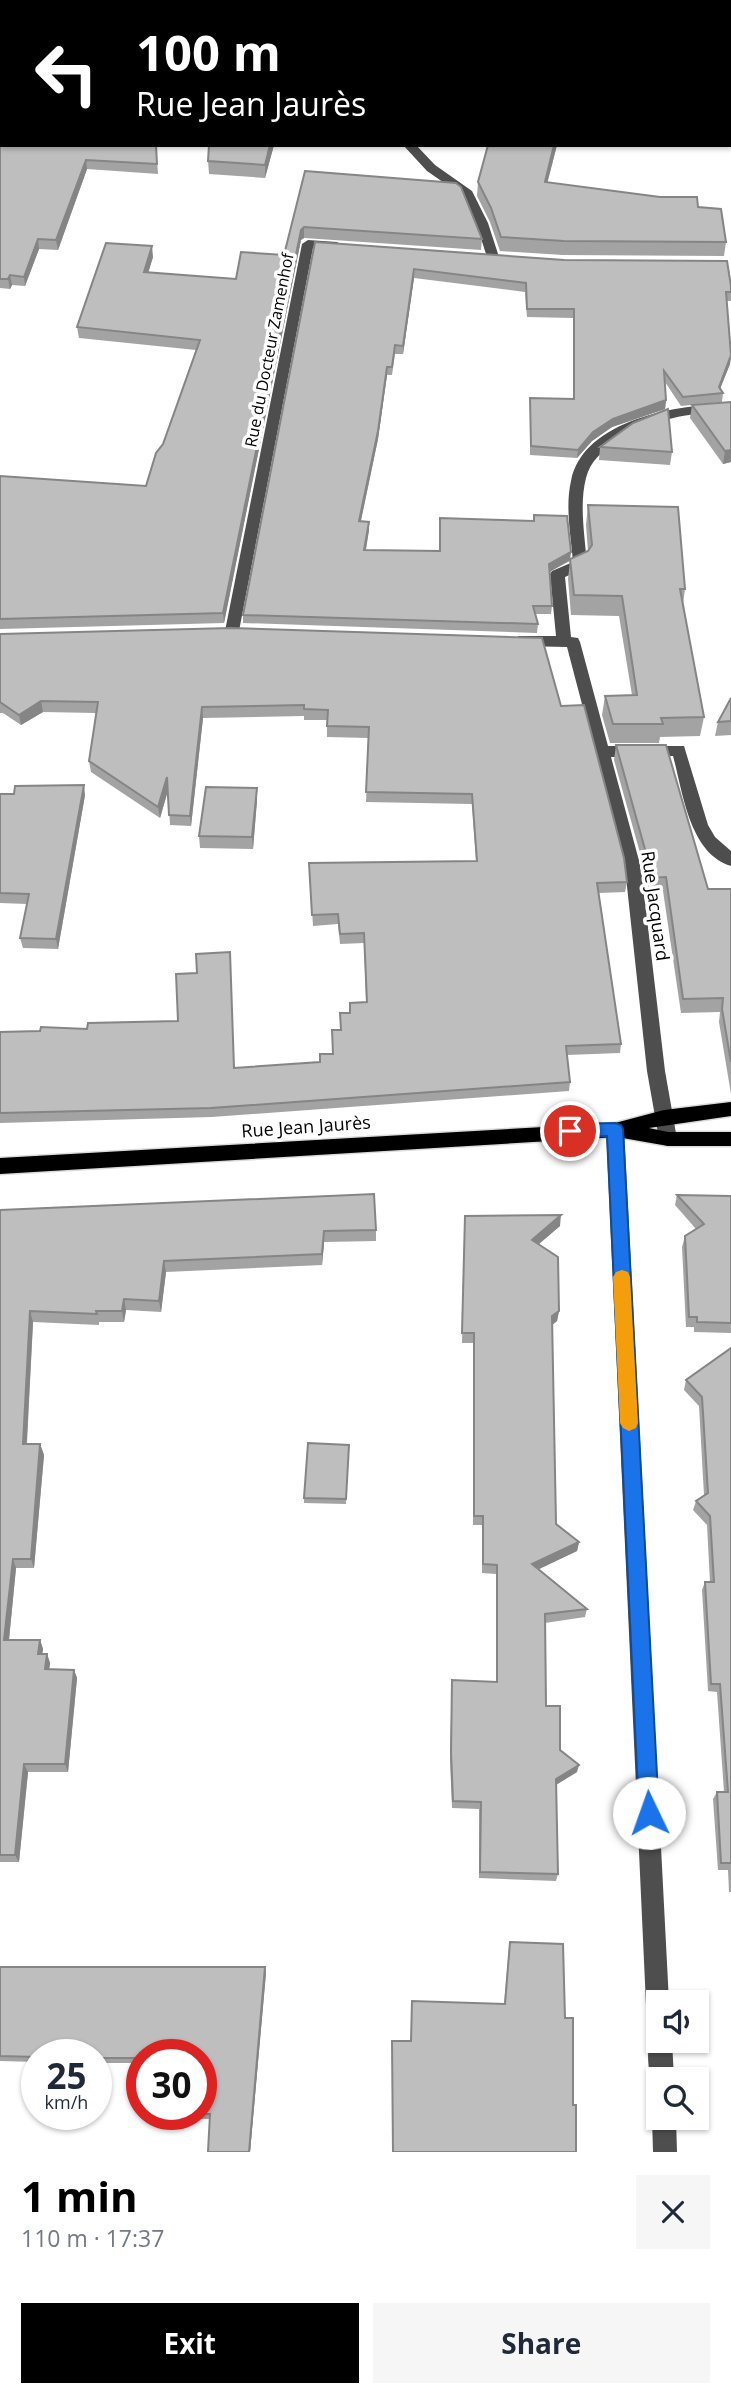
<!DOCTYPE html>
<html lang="en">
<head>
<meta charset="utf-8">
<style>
  :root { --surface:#fff; --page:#f6f6f7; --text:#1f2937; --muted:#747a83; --accent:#000 }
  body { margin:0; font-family:"Open Sans",sans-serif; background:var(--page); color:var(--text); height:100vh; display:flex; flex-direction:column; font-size:26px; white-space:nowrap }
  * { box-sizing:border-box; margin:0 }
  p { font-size:23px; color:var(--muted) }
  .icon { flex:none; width:38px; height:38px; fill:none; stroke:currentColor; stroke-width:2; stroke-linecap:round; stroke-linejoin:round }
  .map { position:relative; height:2152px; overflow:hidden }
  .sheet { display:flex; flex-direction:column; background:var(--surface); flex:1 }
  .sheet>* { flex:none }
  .banner { position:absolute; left:0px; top:0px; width:732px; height:147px; box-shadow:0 2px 5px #0004; background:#000; color:#fff; overflow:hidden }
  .fabs { position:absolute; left:646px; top:1990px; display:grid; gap:14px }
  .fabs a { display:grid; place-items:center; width:63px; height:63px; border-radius:0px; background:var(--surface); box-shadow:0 2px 5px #0004; font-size:35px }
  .speed { position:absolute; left:21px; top:2039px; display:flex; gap:14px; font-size:35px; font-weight:700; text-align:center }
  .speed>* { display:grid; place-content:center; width:91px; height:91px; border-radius:50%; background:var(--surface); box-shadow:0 2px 5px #0004; line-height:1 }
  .speed small { font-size:18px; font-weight:400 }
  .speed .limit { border:10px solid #d22; background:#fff; color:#111 }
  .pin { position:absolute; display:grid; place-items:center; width:60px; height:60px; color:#fff; margin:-30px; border:4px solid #fff; border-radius:50%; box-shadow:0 2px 7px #0007 }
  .me { position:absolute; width:77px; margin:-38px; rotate:357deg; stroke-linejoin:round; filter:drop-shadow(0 0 5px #0008) }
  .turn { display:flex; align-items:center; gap:24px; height:147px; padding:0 21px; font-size:32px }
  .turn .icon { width:91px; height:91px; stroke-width:2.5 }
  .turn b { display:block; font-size:49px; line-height:60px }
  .round { display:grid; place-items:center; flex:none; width:74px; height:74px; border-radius:0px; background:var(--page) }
  .overview { display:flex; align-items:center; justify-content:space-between; height:119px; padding:0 21px }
  h1 { font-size:42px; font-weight:700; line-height:52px; color:var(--accent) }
  .primary-button { display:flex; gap:14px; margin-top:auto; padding:14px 21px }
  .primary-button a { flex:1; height:80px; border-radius:0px; background:var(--accent); color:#fff; font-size:28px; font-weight:700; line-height:80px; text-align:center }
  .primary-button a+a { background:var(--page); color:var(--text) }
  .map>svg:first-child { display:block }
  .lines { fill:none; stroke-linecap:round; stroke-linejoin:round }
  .major-casing { stroke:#dbdbdb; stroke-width:3 }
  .minor { fill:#4e4e4e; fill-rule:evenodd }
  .major { fill:#000; fill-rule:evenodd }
  .wall { fill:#a3a3a3 }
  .shaded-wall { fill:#858585 }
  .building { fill:#bebebe; stroke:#858585; stroke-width:2 }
  .route { fill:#1a73e8; stroke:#114b97; stroke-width:2 }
  .slow { fill:#f59e0b }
  .labels { text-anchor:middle; stroke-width:7; stroke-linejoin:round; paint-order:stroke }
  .far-street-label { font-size:16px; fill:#000; stroke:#fff }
  .street-label { font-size:18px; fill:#000; stroke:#fff }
</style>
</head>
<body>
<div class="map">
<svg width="731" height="2152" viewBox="0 0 731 2152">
  <rect width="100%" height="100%" fill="#fff"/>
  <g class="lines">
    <defs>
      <path id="major" d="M731,1102V1116L649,1128L668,1132H731V1146H668L617,1137L0,1174V1158L615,1123L664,1110Z"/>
    </defs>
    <use href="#major" class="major-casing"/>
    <g class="minor">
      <rect x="286" y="0" width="12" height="2"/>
      <path d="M403,145H416L435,165L472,191L488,223L499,257L497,260H489L487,257L476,223L463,196L427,171Z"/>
      <path d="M308,240L337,242L343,246L337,250L313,248L239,631L232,636L225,631L302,244Z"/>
      <path d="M731,404V412C688,413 653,418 617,442C603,450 590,461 586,478C579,505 585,537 587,565L585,568L565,577L571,637L578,638L580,642L608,746H684L708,825L715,837L731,851V866C689,853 683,792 673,756L611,757L641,868L665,1071L677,1139L674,1144L668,1146L662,1144L659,1139L647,1071L625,868L567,647L519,646L512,641L519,636H556L550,574L552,571L573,562C571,536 565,507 571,481C583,419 680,404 731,404Z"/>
      <path d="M615,1123L621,1125L624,1130L669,2002H658V2017L650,2013L646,2005L606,1130L609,1125Z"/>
      <path d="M658,2029V2040H672L674,2079H658V2089L654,2087C647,2072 646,2047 652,2032Z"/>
      <path d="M658,2109V2118H676L677,2152H653L652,2118Z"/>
    </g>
    <use href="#major" class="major"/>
  </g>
  <g class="wall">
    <path d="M0,0H76L2,145H156L158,174L87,169L58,250L39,249L25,286L12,285L10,289L0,288V20L2,16H0Z"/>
    <path d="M209,145H274L265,178L209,174L208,161Z"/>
    <path d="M488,145H557L547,183L698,207L726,242L724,256L563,255L500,251L490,222L477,196L478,182Z"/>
    <path d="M305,171L482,239L481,250L304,238L301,240L224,623L0,629V476L146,486L163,444L196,350L79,338L77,327L153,257L148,273L236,279L284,255Z"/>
    <path d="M315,242L731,286V301H727L731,355L730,364L720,389L723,393L722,402L681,406L665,382L666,400L665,409L612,427L592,441L577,458L530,455V398L574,399L573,318L527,317L525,292L414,278L403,354H395L392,375H387L378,439L361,521L369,522V530L366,550L570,559L588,551L586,525L588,505L685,589L683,604L704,717L700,736L660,737L659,743H610L602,715L605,696L632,695L619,616L571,615L568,579L570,561L549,572L552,606L551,614H535L538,624L537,633L243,623V615Z"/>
    <path d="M731,402V462L723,464L690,418L692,405Z"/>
    <path d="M600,447L672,452L670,465L599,460Z"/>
    <path d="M0,634L561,706L627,882L625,892L599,893L621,1044L620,1053L567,1055L570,1082L569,1091L212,1117L0,1123V1032L235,1068L320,1062L333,1054L340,1030L350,1013V1003L366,1002L364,943L340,944L338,924L313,926L309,863L476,861L472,804L366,802L369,738L327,737V720H304V716L203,718L191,826L170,825L168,790L160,818L91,772L89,761L96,713L43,712L21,725L3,713H0Z"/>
    <path d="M731,698V735L715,736L718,722Z"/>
    <path d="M616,745L708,889H731V1094L719,1022L720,1012L681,1013L663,891H646L644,867L614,760Z"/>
    <path d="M257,788V800L253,849L200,848L199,836Z"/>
    <path d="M0,794L85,795L58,949L23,948L20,938L27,904L0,903Z"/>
    <path d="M677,1195L731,1196V1333L694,1332V1327H686L682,1247L685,1236L696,1229L675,1205Z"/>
    <path d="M0,1210L376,1230V1241L324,1242L322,1265L166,1272L161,1312L126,1310L124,1322H99V1325L33,1322L27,1444H40L44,1455L34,1568H16L9,1640H40L43,1649L42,1654H47L50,1663L49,1669L74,1670L77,1678L68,1772H28L19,1862H0Z"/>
    <path d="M465,1216L560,1226L538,1244L559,1311L557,1321L552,1325L556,1524L579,1542L577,1551L538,1569L587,1609L585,1617L545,1623L546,1706L560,1750L577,1772L556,1785L558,1874L556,1881L479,1878V1809L452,1808L450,1760L452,1680L496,1682V1574L482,1573V1525H473V1343H462Z"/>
    <path d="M731,1348V1892H729L728,1870H718L713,1799L717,1792H724L717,1692L708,1691L702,1590L705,1582H710L707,1525L693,1510L696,1501L704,1495L699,1406L684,1390L686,1380Z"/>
    <path d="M349,1445L346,1504L304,1503V1498Z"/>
    <path d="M510,1942L565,2018L576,2152L504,2004L509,1948Z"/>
    <path d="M0,1967H265L266,1973L250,2152H208L210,2119L146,2118L144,2114L201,2054H142V2063H96V2054H37V2062L0,2061Z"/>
  </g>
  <g class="shaded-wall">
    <path d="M270,145H274L265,178V165Z"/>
    <path d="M554,145H557L544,196L545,182Z"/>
    <path d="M86,160L87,169L58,250L56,240Z"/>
    <path d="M304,227V238L301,240L224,623L223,613L301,230Z"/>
    <path d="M38,239L39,249L25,286L24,277Z"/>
    <path d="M152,246L153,257L145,283L144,272Z"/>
    <path d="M414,269V278L403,354V346Z"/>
    <path d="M10,275L12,285L10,289L8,279Z"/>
    <path d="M731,355L730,364L717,396L719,387Z"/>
    <path d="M387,367V375L378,439L359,529V521Z"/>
    <path d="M666,400L665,409L612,427L592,441L577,458L578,450L593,432L613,419Z"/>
    <path d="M731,450V462L723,464L725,451Z"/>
    <path d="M369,522V530L364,559V550Z"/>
    <path d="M571,552L570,560L548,573L549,564Z"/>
    <path d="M41,701L43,712L21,725L19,715Z"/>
    <path d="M202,707L203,718L191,826L190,816Z"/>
    <path d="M167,777L169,787L160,818L158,807Z"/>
    <path d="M84,785L85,795L58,949L56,939Z"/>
    <path d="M257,788V800L253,849L252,837Z"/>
    <path d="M561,1215L560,1226L531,1251L532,1240Z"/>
    <path d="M324,1231V1242L322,1265V1254Z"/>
    <path d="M164,1261L166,1272L161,1312L159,1301Z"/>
    <path d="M124,1299L126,1310L124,1322L122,1311Z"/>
    <path d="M30,1311L33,1322L26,1454L23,1444Z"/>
    <path d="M559,1311L557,1321L551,1326L552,1316Z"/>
    <path d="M40,1444L44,1455L34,1568L31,1559Z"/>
    <path d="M579,1542L577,1551L531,1573L532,1564Z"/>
    <path d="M13,1559L16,1568L8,1649L4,1640Z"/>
    <path d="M40,1640L43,1649L41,1663L38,1654Z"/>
    <path d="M47,1654L50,1663L48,1678L45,1669Z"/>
    <path d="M74,1670L77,1678L68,1772L65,1764Z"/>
    <path d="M24,1764L28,1772L19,1862L15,1855Z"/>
    <path d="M579,1765L577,1772L554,1786L556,1779Z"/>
    <path d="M265,1967L266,1973L250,2152H249Z"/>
  </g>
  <g class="building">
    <path d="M0,0H72V2H2V6L0,7Z"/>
    <rect x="320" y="0" width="60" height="2"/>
    <path d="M2,14V145H156L157,164L86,160L56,240L38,239L24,277L10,275L8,279H0V20L1,19Z"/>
    <path d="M209,145H270L265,165L208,161Z"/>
    <path d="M488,145H554L545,182L660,197H697L698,207L721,209L726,242L564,241L501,237L491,208L478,182Z"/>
    <path d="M305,171L456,183L461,187L482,239L304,227L301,230L223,613L0,619V476L146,486L156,453L163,444L200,340L77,327L106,243L152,246L144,272L236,279L241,252L284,255Z"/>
    <path d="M315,242L564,260L727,261L731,286V292H726L731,355L719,387L723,393L683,397L664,371L666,400L613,419L593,432L578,450L531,446L530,398L574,399V309H527L526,283L414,269L403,346L395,345L392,367H387L378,431L359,521L369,522L364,550L440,551V518L534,521V515L567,516L571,552L549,564L552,606H533L538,624L243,615Z"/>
    <path d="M731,402V450L725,451L692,405Z"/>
    <path d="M668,409L672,452L600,447L633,423Z"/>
    <path d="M588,505L678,507L685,589H680L704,717L661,718L663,724H613L605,696L637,695L622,596L574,595L570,559L588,551L592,545Z"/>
    <path d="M231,628L542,638L561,706L584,705L624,858L627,882L597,883L621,1044L566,1046L570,1082L211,1108L0,1113V1032L40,1031L41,1027L87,1029L88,1023L178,1021L176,974L197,973L196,954L230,952L234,1068L320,1062V1054H333L332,1030H341L340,1013H350V1003L367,1002L364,933L340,934L338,914L312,915L309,863L477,861L472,794L366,792L369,727L327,726L328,710L304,709V705L202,707L190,816L169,815L167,777L158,807L89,761L98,702L41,701L19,715L0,702V634Z"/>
    <path d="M731,698V721L718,722Z"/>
    <path d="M616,745H666L708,889H731V1062L722,1009L723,998L683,999L666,877L649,878L646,853Z"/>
    <path d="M84,785L56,939L20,938L29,894L0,893V794H14L15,786Z"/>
    <path d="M206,787L257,788L252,837L199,836Z"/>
    <path d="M374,1194L376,1230L324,1231L322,1254L164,1261L159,1301L124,1299L122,1311H96L97,1314L30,1311L23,1444H40L31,1559H13L4,1640H40L38,1654H47L45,1669L74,1670L65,1764H24L15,1855H0V1210Z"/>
    <path d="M677,1195L731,1196V1323L697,1322V1317H689L685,1236L704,1224Z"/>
    <path d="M561,1215L532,1240L558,1257L559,1311L552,1316L556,1524L579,1542L532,1564L587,1609L545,1614L546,1706H560V1750L579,1765L556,1779L558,1874L480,1872L481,1802L453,1801L451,1752L452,1680L497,1682V1565L483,1564V1516H474V1333H462L465,1216Z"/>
    <path d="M731,1348V1863H721L717,1792H728L720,1684H711L705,1582H714L710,1516L696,1501L708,1493L702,1397L686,1380Z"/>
    <path d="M308,1443L349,1445L346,1499L304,1498Z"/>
    <path d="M510,1942L563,1944L565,2018H573V2105H576V2152H393L392,2041H411L412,2001L505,2004Z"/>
    <path d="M0,1967H265L249,2152H208L210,2114H149H201V2054H142V2058H96V2054H37V2057L0,2056Z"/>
  </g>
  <path class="route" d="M615,1123L621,1125L623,1129L659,1813L656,1820L649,1823L641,1820L639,1813L607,1136L570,1138L565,1136L562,1131L565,1126L570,1124Z"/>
  <path class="slow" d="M622,1270L628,1272L630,1277L638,1423L636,1428L629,1431L623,1428L620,1423L613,1277L616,1272Z"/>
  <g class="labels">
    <g class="far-street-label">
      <text transform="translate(269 350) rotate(-79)" y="6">Rue du Docteur Zamenhof</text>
    </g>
    <g class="street-label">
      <text transform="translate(655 906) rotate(82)" y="6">Rue Jacquard</text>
      <text transform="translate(306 1127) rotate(-4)" y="6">Rue Jean Jaurès</text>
    </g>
  </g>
</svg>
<div class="fabs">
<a><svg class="icon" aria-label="sound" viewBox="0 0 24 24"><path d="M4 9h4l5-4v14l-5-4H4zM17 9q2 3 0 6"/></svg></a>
<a><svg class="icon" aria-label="search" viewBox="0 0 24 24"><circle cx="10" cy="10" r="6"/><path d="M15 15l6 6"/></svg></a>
</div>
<div class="speed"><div>25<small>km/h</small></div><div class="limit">30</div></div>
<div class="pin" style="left:570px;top:1131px;background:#d93025"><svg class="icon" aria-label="arrive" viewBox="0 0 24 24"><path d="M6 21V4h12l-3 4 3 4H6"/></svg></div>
<svg class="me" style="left:649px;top:1813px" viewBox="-20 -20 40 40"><circle r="19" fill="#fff"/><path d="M0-13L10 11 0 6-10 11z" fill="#1a73e8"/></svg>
<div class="banner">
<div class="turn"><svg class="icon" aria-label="left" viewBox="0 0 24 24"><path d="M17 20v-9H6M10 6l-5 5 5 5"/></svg><div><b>100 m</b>Rue Jean Jaurès</div></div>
</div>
</div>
<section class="sheet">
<div class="overview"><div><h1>1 min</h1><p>110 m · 17:37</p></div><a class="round"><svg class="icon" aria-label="close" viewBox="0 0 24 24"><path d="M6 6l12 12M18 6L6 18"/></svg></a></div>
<div class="primary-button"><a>Exit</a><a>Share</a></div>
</section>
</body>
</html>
